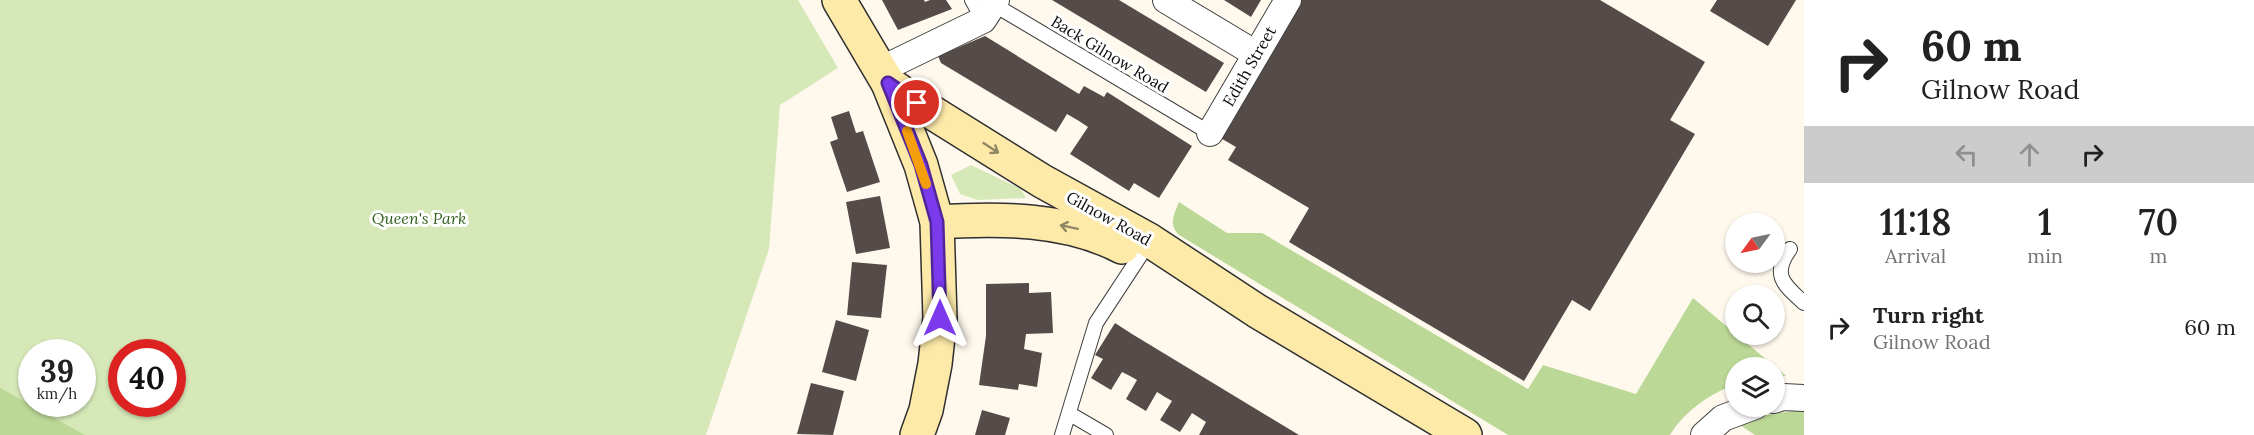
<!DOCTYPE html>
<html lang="en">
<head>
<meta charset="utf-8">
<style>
  :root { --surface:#fff; --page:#f2f2f2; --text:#222; --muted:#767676 }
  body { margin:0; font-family:Lora,serif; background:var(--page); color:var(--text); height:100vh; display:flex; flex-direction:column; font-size:22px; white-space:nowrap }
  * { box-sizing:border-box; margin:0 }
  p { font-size:20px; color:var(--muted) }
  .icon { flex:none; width:33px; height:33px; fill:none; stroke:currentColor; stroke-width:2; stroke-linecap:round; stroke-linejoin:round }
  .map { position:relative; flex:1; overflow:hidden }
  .side { display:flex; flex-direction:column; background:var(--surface); width:450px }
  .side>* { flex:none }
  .banner { background:#fff; color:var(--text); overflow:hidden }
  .needle { width:39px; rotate:237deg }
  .fabs { position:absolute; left:1725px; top:213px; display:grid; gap:12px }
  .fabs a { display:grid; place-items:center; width:60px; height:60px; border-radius:50%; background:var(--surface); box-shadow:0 2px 4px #0004; font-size:30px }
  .speed { position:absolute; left:18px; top:339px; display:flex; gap:12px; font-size:30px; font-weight:700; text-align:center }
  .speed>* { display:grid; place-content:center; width:78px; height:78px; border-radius:50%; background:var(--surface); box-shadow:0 2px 4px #0004; line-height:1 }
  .speed small { font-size:15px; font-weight:400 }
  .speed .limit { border:9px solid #d22; background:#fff; color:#111 }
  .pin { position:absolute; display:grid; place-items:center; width:51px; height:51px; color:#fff; margin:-26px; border:3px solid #fff; border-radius:50%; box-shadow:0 2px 6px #0007 }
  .me { position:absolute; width:66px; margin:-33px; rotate:0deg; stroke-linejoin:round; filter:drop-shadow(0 0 4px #0008) }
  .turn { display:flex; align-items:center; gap:21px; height:126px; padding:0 18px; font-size:27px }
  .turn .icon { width:78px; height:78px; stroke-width:2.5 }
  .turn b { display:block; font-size:42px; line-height:51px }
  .lanes { display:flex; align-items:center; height:57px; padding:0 18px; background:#0003; justify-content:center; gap:30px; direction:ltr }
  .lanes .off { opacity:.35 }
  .eta { display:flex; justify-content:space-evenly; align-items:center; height:102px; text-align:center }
  .eta b { font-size:36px; font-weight:600; line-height:42px }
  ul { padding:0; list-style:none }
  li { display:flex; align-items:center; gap:18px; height:84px; padding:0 18px }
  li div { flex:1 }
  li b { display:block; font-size:22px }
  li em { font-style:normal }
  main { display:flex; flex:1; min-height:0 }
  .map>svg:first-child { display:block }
  .green { fill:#d6e8b8; fill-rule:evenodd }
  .forest { fill:#bcd897 }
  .building { fill:#554c49 }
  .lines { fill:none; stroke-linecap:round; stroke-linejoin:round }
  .lane-casing { stroke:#404040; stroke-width:16 }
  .street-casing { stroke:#404040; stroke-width:28 }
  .secondary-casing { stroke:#2f2f2f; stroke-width:36 }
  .lane { stroke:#fff; stroke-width:14 }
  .street { stroke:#fff; stroke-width:26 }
  .secondary { stroke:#fdeaa9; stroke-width:33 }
  .oneway { stroke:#918763 }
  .route-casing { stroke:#51269a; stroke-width:15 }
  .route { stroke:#7c3aed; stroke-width:10 }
  .slow { stroke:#f59e0b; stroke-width:10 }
  .labels { text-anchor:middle; stroke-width:6; stroke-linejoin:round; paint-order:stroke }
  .street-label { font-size:16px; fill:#0d0d0d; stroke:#fff }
  .park-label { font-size:16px; font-style:italic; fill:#35631f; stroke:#fff }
</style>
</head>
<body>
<main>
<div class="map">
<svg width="1804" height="435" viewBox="0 0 1804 435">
  <rect width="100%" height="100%" fill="#fff9ed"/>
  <g class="green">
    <path d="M0,0H798L838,68L780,105L769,249L706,435H0ZM32,352H82V404H32ZM122,352H172V404H122Z"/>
    <path d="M971,165L1021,189L1026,198L977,200L960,194L951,175Z"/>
  </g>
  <g class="forest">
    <path d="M1179,202L1227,233H1262L1528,389L1543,365L1636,394L1693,298L1786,376L1775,377L1774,368H1736L1735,385C1710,393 1684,412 1670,435H1508L1179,235C1168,224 1174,215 1179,202Z"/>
    <path d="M0,388L85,435H0Z"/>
    <path d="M1793,411L1804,412V435H1755L1740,425L1760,416Z"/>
  </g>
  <g class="building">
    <path d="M882,0H924L925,2L930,0H946L952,9L898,30Z"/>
    <path d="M1052,0H1119L1224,63L1206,92Z"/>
    <path d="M1224,0H1261L1251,17Z"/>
    <path d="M1297,0H1600L1705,62L1670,120L1695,134L1590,311L1572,300L1524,381L1289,242L1309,208L1228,160L1236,147L1217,136Z"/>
    <path d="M1717,0H1796L1768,46L1710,11Z"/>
    <path d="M985,36L1079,94L1084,86L1104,97L1107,92L1192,146L1159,198L1134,183L1129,191L1070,154L1088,127L1079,121L1067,114L1056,132L941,63L938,56Z"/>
    <path d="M849,111L856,133L863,131L880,182L847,192L830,142L838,139L831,117Z"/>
    <path d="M880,196L890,248L856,254L846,202Z"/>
    <path d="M852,262L887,265L881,318L847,315Z"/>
    <path d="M1029,283V293L1051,292L1053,333L1026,334L1024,349L1042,353L1037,387L1019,384L1018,390L979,385L986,336V284Z"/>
    <path d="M836,320L869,330L856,381L822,372Z"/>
    <path d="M1115,323L1132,334L1299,435H1199L1206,422L1192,413L1180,432L1160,420L1172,401L1165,397L1157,392L1146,411L1126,399L1137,380L1130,376L1122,372L1111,390L1091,378L1103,359L1095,355Z"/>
    <path d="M811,383L844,391L833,435L797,434Z"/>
    <path d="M982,410L1010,418L1005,435H975Z"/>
  </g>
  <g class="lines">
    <defs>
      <g id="lane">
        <path d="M972,0L983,20"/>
        <path d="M993,4L1210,133"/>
        <path d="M1790,249C1771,275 1784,285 1804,303"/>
        <path d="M1070,414L1106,435"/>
        <path d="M1062,435L1096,323L1140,256"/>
      </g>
      <g id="street">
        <path d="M1166,0L1256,54"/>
        <path d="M880,70L983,20L996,0"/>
        <path d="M1210,133L1288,0"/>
        <path d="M1774,400L1783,397L1804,398"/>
        <path d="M1704,435L1723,418L1755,406"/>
      </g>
      <g id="secondary">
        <path d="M839,0L888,83L921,165L937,222L940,318L935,364L926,410L917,435"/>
        <path d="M888,83L917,103L1042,181L1149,240L1257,311L1465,435"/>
        <path d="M937,222C998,218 1067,218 1122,247"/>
      </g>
    </defs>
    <use href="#lane" class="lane-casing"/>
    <use href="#street" class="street-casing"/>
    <use href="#secondary" class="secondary-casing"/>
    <use href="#lane" class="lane"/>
    <use href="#street" class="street"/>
    <use href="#secondary" class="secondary"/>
  </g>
  <defs><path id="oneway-shaft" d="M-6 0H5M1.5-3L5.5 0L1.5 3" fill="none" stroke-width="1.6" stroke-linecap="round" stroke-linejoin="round" transform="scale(1.5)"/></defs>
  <g class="oneway">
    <use href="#oneway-shaft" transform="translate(991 148) rotate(33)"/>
    <use href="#oneway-shaft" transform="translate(1069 227) rotate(-168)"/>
  </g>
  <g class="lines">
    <defs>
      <path id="route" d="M917,103L888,83L921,165L937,222L940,318"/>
    </defs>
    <use href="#route" class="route-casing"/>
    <use href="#route" class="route"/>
    <path class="slow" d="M907,131L926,184"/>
  </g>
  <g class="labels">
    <g class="street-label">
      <text transform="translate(1110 54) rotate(31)" y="6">Back Gilnow Road</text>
      <text transform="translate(1249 66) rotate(-60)" y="6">Edith Street</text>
      <text transform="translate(1109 218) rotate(29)" y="6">Gilnow Road</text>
    </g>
    <g class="park-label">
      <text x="419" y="224">Queen's Park</text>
    </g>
  </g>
</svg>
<div class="fabs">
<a><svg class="needle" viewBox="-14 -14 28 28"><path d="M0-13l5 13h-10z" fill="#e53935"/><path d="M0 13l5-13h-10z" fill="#767676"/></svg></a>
<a><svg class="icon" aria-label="search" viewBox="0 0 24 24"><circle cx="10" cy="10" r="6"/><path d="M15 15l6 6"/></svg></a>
<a><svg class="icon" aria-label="layers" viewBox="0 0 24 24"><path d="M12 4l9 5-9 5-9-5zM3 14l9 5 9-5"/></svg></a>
</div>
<div class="speed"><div>39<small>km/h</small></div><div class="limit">40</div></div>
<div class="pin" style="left:917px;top:103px;background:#d93025"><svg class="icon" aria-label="arrive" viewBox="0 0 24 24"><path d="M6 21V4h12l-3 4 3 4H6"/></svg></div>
<svg class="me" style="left:940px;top:318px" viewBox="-20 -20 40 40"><path d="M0-17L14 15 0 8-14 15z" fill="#7c3aed" stroke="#fff" stroke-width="4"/></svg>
</div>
<section class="side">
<div class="banner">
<div class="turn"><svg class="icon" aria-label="right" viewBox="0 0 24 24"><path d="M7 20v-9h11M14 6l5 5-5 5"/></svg><div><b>60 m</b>Gilnow Road</div></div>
<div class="lanes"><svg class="icon off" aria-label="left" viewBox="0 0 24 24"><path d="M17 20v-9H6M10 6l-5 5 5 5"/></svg><svg class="icon off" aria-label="ahead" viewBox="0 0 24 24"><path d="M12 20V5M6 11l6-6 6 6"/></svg><svg class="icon" aria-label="right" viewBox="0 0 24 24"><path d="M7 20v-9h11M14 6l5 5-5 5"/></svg></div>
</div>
<div class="eta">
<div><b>11:18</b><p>Arrival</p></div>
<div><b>1</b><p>min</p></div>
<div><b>70</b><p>m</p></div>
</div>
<ul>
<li><svg class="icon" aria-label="right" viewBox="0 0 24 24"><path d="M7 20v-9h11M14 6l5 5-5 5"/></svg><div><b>Turn right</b><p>Gilnow Road</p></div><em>60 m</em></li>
</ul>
</section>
</main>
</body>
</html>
